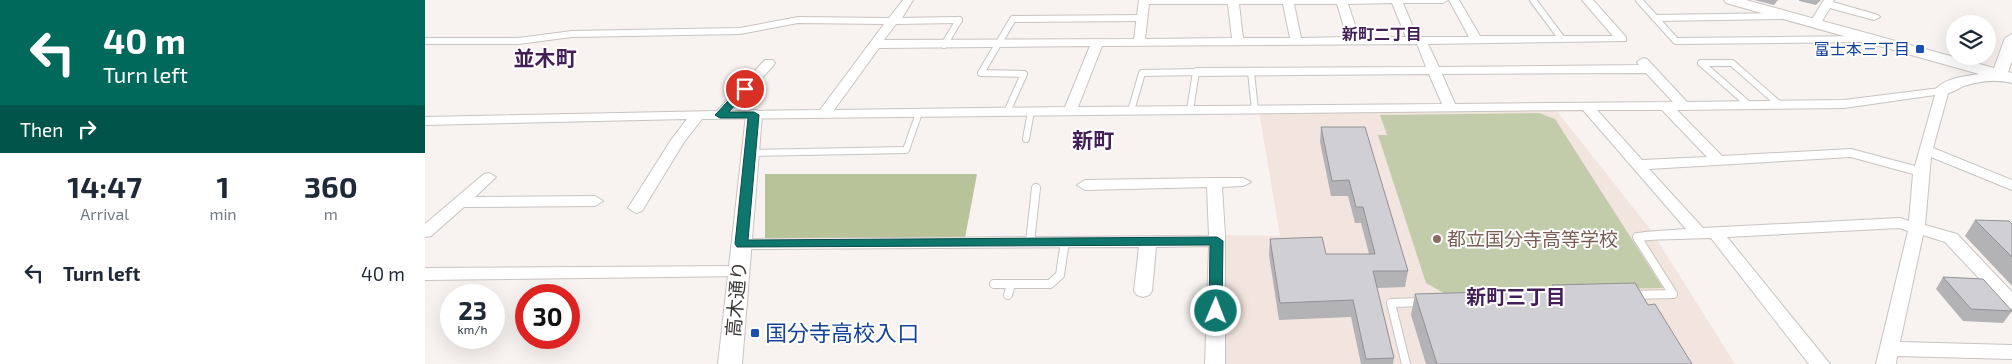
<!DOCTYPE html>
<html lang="en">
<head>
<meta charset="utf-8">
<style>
  :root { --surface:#fff; --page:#f2f2f3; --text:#1f2937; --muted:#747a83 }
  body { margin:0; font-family:"Exo 2","Noto Sans JP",sans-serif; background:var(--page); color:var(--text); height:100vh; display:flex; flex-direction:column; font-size:19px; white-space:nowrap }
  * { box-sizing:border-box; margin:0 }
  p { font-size:16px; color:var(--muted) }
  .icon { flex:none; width:28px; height:28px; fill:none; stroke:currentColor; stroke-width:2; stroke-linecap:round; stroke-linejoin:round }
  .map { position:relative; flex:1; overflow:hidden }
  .sheet { display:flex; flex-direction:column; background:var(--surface); width:425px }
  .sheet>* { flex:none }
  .guide { background:#00695c; color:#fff; overflow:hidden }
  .buttons { position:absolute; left:1521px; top:15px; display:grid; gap:10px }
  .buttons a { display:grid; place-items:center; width:50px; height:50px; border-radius:50%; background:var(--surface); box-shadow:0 5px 20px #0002; font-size:25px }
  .speed { position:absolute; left:15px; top:284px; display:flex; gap:10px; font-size:25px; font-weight:700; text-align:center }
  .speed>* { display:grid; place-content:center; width:65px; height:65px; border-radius:50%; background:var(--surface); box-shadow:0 5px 20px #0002; line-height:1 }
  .speed small { font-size:12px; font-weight:400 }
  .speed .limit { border:8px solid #d22; background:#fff; color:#111 }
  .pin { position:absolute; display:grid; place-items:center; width:42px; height:42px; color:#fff; margin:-21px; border:2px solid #fff; border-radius:50%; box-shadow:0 1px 5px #0007 }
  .me { position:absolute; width:55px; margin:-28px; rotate:1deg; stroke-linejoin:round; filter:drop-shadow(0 0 4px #0008) }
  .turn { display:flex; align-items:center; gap:18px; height:105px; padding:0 20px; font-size:22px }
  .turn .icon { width:65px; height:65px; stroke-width:2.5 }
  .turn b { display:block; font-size:35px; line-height:42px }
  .then { display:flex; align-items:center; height:48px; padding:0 20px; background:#0003; gap:10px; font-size:19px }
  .eta { display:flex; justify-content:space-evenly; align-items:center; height:85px; text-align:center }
  .eta b { font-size:30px; font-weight:700; line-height:35px }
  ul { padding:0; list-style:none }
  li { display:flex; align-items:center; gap:15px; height:70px; padding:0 20px }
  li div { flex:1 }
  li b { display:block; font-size:19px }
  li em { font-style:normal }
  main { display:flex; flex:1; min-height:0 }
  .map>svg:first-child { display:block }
  .built { fill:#f2e5df }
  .green { fill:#c2ccaa }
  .forest { fill:#b8c399 }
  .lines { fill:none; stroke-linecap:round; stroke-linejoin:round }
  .service-far1-casing { stroke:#c8c4c1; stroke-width:8 }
  .service-casing { stroke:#c8c4c1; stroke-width:10 }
  .minor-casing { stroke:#c8c4c1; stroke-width:2 }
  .tertiary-casing { stroke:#c8c4c1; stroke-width:2 }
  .service-far1 { stroke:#fff; stroke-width:6 }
  .service { stroke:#fff; stroke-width:8 }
  .minor { fill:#fff; fill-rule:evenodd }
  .tertiary { fill:#fff; fill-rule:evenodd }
  .wall { fill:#b3b2b5 }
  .building { fill:#d0cfd3; stroke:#929194 }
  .route { fill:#0f766e; stroke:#0a4d48 }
  .transit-dot { fill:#1a4fb4; stroke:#fff; stroke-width:2 }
  .education-dot { fill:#8d6e63; stroke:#fff; stroke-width:2 }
  .labels { text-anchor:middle; stroke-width:4; stroke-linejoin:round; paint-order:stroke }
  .far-neighbourhood-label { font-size:16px; font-weight:bold; fill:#421f57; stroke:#fff }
  .far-transit-label { font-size:16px; fill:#164399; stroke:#fff; text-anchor:end }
  .education-label { font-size:19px; fill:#785e54; stroke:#fff; text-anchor:start }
  .street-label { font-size:19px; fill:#3b3938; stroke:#fff }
  .neighbourhood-label { font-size:20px; font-weight:bold; fill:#421f57; stroke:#fff }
  .quarter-label { font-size:21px; font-weight:bold; fill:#421f57; stroke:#fff }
  .near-transit-label { font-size:22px; fill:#164399; stroke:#fff; text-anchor:start }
</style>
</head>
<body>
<main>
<section class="sheet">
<div class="guide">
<div class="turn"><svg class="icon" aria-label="left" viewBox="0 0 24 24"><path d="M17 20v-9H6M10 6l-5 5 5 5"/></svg><div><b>40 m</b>Turn left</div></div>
<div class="then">Then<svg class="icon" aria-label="right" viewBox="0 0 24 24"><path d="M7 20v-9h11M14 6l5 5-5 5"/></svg></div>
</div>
<div class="eta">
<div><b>14:47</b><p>Arrival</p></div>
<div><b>1</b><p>min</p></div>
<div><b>360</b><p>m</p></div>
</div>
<ul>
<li><svg class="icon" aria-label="left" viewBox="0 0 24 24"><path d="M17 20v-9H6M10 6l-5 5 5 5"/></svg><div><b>Turn left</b></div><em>40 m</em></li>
</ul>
</section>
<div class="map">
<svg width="1587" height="364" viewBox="0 0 1587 364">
  <rect width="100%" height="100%" fill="#f8f3f1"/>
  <path class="built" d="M1131,110L1226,230L1310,364H790L792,235L855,236L834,112Z"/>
  <path class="green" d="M1114,113L1130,119L1238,288L1019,293L1001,283L953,135H962L955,115Z"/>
  <path class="forest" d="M340,174H552L540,238L340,244Z"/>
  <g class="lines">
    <defs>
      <g id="service-far1">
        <path d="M1108,0L1137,39"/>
        <path d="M1214,0L1251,41L1438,39"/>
        <path d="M1230,18L1356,16"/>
        <path d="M470,21L534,20"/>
        <path d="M519,45L534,20"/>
        <path d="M826,72L830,110"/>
        <path d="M1324,105L1276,63H1307L1355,105"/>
        <path d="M706,111L717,73L771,72L765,110"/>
        <path d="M582,112L599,74L556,73L588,19L717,18"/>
        <path d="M601,139L606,111"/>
        <path d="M325,153L481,150L494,113"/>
      </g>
      <g id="service">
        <path d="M605,242L611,188"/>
        <path d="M569,284H625L635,275L640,241"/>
        <path d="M583,295L586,284"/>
        <path d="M1208,295L1248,294L1212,237L1225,236"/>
        <path d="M981,364L966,303L997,302"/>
      </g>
      <g id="minor">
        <path d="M478,0H488L474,23L471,24L459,40L709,39L714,0H1023L1018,3H978L992,37H1044L1024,0H1034L1055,36H1188L1157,0H1168L1201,37V41L1003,44L1014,67L1214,65L1212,62L1218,58L1222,59L1262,102L1419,100L1523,87L1524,90L1508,148L1587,180V190L1506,157L1500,225L1532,234L1587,292V309L1581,307L1520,242L1498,235L1475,342L1587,345V359L1472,356L1471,364H1451L1483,231L1474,228L1302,237L1405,364H1384L1286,238L1219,240L1217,236L1219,232L1261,229L1158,110L277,119L259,142L217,211L211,213L203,208L246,140L262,119L0,125V117L292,111L340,60H348L350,63L348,66L306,111L395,110L459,24L373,23L315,34L147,37L93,44H0V38H93L147,31L315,28L373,17L464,18ZM967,3L981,37H934L923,4ZM724,4H803L807,38L720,39ZM814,4H858L865,38H818ZM869,4H912L922,37L876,38ZM992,44L1001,67L771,68L765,72L771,76L1004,74L1017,104L653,107L677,46ZM665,46L640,107L409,110L454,48ZM1221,73L1248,102L1030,104L1017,74ZM1510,95L1490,166L1426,149L1297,156L1252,110L1419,108ZM1172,110H1237L1282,157L1217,160ZM1426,157L1488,174L1484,221L1475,218L1278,228L1224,169Z"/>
        <path d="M1399,0H1409L1408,2L1453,15L1455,17L1449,20L1405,8L1394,26H1386L1384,24Z"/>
        <path d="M64,173L71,177L50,197L170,196L178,201L170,206L39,207L6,236L0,237V224L59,174Z"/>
        <path d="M789,178H818L826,182L818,186L797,187L800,235V364H780L784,246L731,247L727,291L724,295L718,297L712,295L709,291L714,247L317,249L311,248L309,244L311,240L317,239L784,236L782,187L660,190L652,185L660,180Z"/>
        <path d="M314,266L320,268L323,272L320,276L0,280V268Z"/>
      </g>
      <g id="tertiary">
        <path d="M1299,0H1321L1569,68L1580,38L1587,34V61L1583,72L1587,73V83C1571,79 1555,81 1539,86C1530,90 1523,96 1512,93L1510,90C1519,78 1541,76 1554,74L1301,3Z"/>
        <path d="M329,110L335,111L337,115L317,364H293L321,115L323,111Z"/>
      </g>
    </defs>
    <use href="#service-far1" class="service-far1-casing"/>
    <use href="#service" class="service-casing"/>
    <use href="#minor" class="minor-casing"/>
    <use href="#tertiary" class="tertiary-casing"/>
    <use href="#service-far1" class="service-far1"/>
    <use href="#service" class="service"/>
    <use href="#minor" class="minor"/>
    <use href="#tertiary" class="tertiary"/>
  </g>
  <g class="wall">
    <path d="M1329,0H1353L1349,5Z"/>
    <path d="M1374,0H1396L1391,5L1374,1Z"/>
    <path d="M896,127L983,271L980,287L952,288L969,358L968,364H936L926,317L854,320L844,255L845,239L901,254H944L936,223H930L923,196H906L895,142Z"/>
    <path d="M1550,220L1587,224V286L1540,236Z"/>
    <path d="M1518,277L1587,311L1578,323L1538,321L1511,289Z"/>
    <path d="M1127,285L1223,305L1267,364H1001L986,315L990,294L1126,290Z"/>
  </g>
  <g class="building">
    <path d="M896,127H940L983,271H948L969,358L941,359L928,300L855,303L845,239L897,237L901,254H950L938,207H931L924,180L907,181Z"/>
    <path d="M1550,220L1584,221L1587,224V257Z"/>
    <path d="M1518,277L1558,279L1587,311L1546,309Z"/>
    <path d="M1210,283L1223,305L1230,304L1267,364H1012L990,294L1130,290L1127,285Z"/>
  </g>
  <path class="route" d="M316,87L324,89L304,112H329L334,115L323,240L792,237L798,241L797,311L791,316L784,311L785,245L312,247L310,244L323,118H295L290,115Z"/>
  <g class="transit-dot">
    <rect x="1490" y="44" width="10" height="10" rx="2.5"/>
    <rect x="325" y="328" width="10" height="10" rx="2.5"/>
  </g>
  <circle class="education-dot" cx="1012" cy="239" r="5"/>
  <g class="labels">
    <g class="far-neighbourhood-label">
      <text x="957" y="40">新町二丁目</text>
    </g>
    <g class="far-transit-label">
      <text x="1485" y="55">富士本三丁目</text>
    </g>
    <g class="education-label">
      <text x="1022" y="246">都立国分寺高等学校</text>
    </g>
    <g class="street-label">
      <text transform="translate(311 299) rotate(-85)" y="7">高木通り</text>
    </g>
    <g class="neighbourhood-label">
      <text x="1091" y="304">新町三丁目</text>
    </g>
    <g class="quarter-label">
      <text x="120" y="66">並木町</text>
      <text x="668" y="148">新町</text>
    </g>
    <g class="near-transit-label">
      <text x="340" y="341">国分寺高校入口</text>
    </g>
  </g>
</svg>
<div class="buttons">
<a><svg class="icon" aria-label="layers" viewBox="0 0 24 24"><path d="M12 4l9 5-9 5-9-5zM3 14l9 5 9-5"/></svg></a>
</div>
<div class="speed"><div>23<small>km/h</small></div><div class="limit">30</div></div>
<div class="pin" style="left:320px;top:89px;background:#d93025"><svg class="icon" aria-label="arrive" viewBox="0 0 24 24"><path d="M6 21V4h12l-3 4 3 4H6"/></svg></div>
<svg class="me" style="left:791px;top:311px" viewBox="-20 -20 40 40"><circle r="17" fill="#0f766e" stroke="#fff" stroke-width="3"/><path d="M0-11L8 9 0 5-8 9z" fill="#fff"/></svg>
</div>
</main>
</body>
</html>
